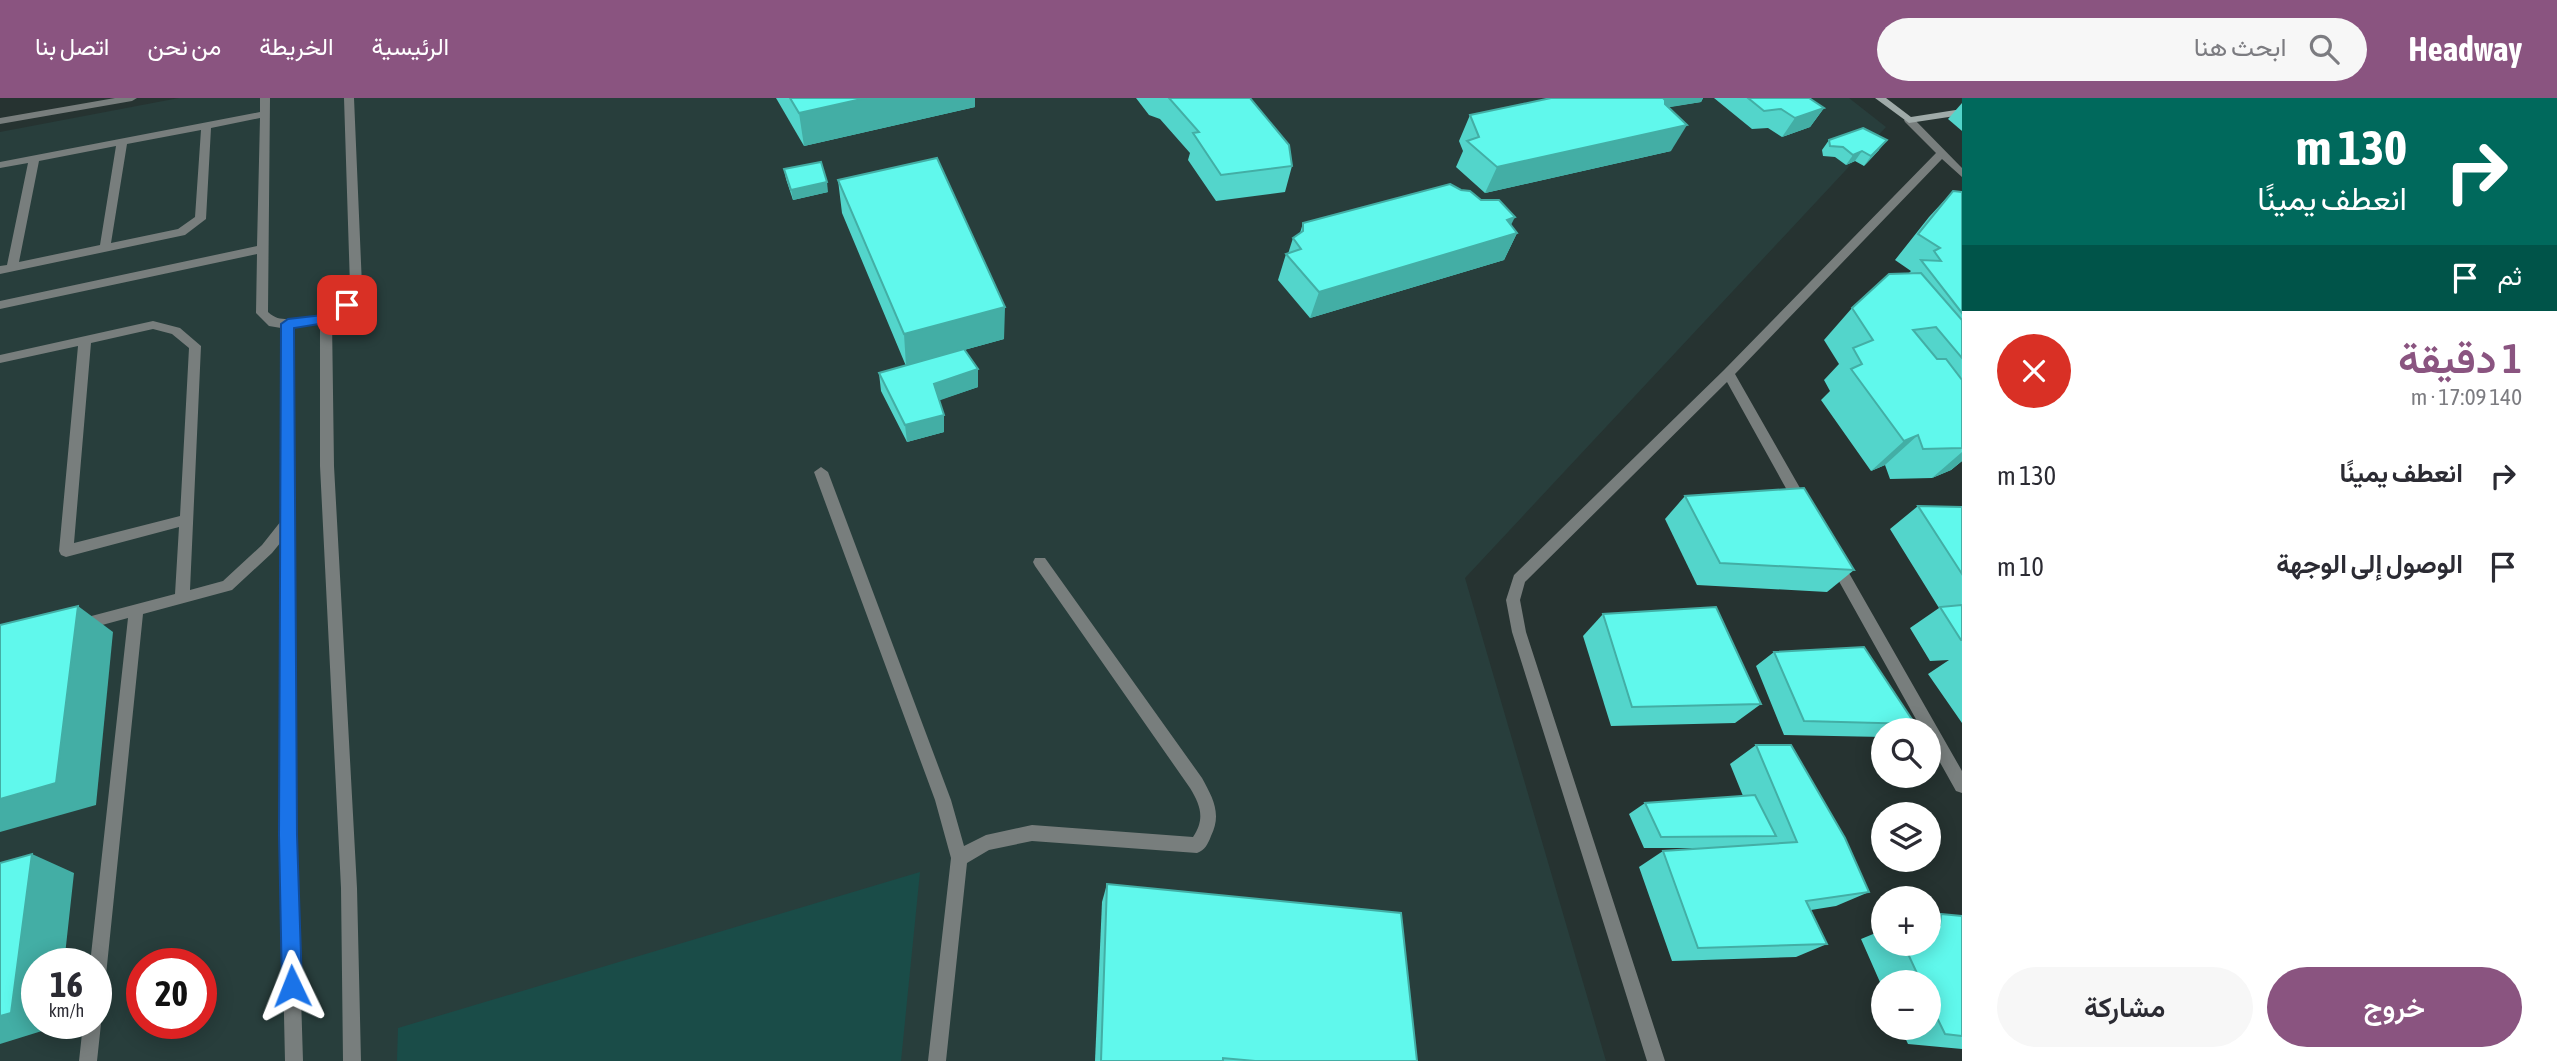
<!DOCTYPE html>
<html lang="ar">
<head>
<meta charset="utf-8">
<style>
  :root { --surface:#fff; --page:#f7f7f7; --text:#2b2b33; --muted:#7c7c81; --accent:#8a5480 }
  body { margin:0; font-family:"Asap Condensed",Vazirmatn,sans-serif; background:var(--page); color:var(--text); direction:rtl; height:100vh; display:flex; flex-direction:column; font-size:26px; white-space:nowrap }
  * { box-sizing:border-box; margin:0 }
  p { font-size:23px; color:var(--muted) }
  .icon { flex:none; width:38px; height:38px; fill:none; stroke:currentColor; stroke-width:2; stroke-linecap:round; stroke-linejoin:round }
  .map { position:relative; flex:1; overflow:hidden; direction:ltr }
  .drawer { display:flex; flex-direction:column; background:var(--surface); width:595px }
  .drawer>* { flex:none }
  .top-card { background:#00695c; color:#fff; overflow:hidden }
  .buttons { position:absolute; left:1871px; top:620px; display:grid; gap:14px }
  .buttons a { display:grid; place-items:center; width:70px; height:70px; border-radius:50%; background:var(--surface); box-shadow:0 4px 18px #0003; font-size:35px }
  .speed { position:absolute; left:21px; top:850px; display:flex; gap:14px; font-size:35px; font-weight:700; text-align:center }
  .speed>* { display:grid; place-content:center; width:91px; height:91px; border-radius:50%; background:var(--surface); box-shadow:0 4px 18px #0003; line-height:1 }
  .speed small { font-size:18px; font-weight:400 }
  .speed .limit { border:10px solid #d22; background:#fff; color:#111 }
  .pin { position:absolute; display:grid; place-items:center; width:60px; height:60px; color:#fff; margin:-30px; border-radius:14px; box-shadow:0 4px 10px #0006 }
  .me { position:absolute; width:77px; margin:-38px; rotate:358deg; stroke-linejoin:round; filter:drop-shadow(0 0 5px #0008) }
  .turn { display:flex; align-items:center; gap:24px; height:147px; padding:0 35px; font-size:32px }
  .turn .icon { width:91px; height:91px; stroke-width:2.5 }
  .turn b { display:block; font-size:49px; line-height:60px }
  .then { display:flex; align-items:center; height:66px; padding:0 35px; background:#0003; gap:14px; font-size:26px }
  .round { display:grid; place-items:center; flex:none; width:74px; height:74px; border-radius:37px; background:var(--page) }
  .head { display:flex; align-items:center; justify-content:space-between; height:119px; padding:0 35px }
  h1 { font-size:42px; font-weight:600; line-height:52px; color:var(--accent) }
  .primary-button { display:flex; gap:14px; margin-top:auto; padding:14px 35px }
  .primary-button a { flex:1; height:80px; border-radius:42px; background:var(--accent); color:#fff; font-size:28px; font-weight:600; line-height:80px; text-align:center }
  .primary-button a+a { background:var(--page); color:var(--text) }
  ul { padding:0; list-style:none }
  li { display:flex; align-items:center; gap:21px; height:91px; padding:0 35px }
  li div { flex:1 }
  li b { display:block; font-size:26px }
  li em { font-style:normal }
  header { display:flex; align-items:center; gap:42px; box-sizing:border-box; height:98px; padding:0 35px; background:var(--accent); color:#fff }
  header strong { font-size:33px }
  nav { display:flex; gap:38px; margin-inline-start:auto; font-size:24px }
  .search { width:490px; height:63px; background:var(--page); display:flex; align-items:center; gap:18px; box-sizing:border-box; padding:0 24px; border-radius:38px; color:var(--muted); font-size:26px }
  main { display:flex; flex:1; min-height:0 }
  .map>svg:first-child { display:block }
  .built { fill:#283e3c; fill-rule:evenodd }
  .green { fill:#1a4c48 }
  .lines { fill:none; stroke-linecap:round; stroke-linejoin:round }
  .lane { fill:#787e7d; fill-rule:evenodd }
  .street { fill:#787e7d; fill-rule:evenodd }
  .secondary { fill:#a0aba9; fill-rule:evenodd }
  .wall { fill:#53d5cb }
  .shaded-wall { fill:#43aea5 }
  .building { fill:#60f8ec; stroke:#43aea5; stroke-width:2 }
  .route { fill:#1a73e8; stroke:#114b97; stroke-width:2 }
</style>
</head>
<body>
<header>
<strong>Headway</strong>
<div class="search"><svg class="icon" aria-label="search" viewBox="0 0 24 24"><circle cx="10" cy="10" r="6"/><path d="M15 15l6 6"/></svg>ابحث هنا</div>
<nav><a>الرئيسية</a><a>الخريطة</a><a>من نحن</a><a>اتصل بنا</a></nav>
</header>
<main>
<section class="drawer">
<div class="top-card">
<div class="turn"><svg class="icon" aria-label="right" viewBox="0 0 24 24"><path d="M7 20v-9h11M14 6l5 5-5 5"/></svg><div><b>130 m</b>انعطف يمينًا</div></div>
<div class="then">ثم<svg class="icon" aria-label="arrive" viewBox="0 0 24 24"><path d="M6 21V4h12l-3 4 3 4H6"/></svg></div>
</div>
<div class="head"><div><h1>1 دقيقة</h1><p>140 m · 17:09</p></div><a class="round" style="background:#d93025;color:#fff"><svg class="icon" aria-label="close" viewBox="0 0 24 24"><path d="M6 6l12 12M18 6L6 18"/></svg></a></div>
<ul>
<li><svg class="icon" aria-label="right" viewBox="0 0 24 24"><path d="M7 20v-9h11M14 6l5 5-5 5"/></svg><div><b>انعطف يمينًا</b></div><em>130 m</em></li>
<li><svg class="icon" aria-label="arrive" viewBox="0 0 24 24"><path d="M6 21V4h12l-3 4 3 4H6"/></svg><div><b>الوصول إلى الوجهة</b></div><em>10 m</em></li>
</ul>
<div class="primary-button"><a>خروج</a><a>مشاركة</a></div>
</section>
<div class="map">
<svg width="1962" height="963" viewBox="0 0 1962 963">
  <rect width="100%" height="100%" fill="#263331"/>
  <path class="built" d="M179,0H1849L1886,29L1465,480L1606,963H0V34ZM37,866H96V926H37ZM142,866H201V926H142Z"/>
  <path class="green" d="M920,774L901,963H397L398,930Z"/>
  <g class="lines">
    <g class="lane">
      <path d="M115,0H137L132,3L0,26V20Z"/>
      <path d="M260,0H270L268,214C277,222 282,221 294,221C321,221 337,211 350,188L344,0H354L362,188L345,213L332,222L334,368L357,790L361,963H343L341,790L320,368V226L293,230L296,737L303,963H285L280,737L281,444L272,455L232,492L143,516L105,887L102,893L96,896V866H90L128,520L80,533L75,531L73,527L75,523L80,521L175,496L179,429L66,459L61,457L59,453L78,248L0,265V257L153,223L180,230L201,248L190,492L223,483L262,447L281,423V230L269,228L256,215L257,156L0,211V203L257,148L260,20L211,30L206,121L185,137L0,176V168L7,167L28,65L0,70V64L260,14ZM201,32L195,119L178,131L111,145L127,46ZM116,48L100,147L19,164L39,63ZM153,231L172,236L189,250L180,418L74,445L91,245Z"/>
      <path d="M821,369L828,374L951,702L964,748L986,737L1032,727L1193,739C1205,721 1201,708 1190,690L1035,468L1033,464L1035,460H1045L1202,680C1213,700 1222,716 1211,738C1208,746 1205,752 1197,755L1032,743L989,752L967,765L946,963H928L951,760L935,702L814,374Z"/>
      <path d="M96,919L101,926L97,963H79L83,926H96Z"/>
    </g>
    <g class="street">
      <path d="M1909,19L1913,20L1962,70V79L1942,61L1735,276L1808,404L1810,408L1808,412H1798L1727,284L1525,484L1520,502L1526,534L1665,963H1647L1512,534L1506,502L1514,477L1724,272L1936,55L1905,24L1904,22Z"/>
      <path d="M1836,459L1841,461L1962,673V695L1956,693L1928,643V632H1922L1831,469L1829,465L1831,461Z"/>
    </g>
    <path class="secondary" d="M1875,0H1886L1911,19L1962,11V17L1909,25Z"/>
  </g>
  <g class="wall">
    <path d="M776,0H975V9L804,48Z"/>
    <path d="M1136,0H1250L1292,68L1285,94L1216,103L1188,62L1190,55L1160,21L1149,17Z"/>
    <path d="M1551,0H1703L1701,4L1668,9L1671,53L1485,95L1456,69L1463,53L1459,43L1470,17Z"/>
    <path d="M1714,0H1809L1824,10L1810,29L1782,39L1768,30L1752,31Z"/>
    <path d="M1962,5V33L1948,21Z"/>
    <path d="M1829,42L1879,52L1864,68L1855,63L1846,67L1835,59L1823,58L1822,52Z"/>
    <path d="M784,71L828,94L793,102L786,81Z"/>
    <path d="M838,82L1004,241L964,252L978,289L939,302L944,334L907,344L881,293L879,275L906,268L842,115Z"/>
    <path d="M1953,93L1962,94V363L1951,372L1932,380L1890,381L1885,367L1871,373L1821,302L1830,293L1824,282L1839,266L1824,242L1852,210L1909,175L1911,173L1895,162L1929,119Z"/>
    <path d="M1303,125L1511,127L1517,135L1504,162L1310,220L1278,182L1286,156H1288L1293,140L1300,135Z"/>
    <path d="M1685,398L1854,472L1827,494L1697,487L1665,421Z"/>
    <path d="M1918,408L1962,409V625L1928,576L1949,562L1930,563L1910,530L1939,510L1890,431Z"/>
    <path d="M1603,516L1761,606L1735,625L1611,628L1583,538Z"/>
    <path d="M1774,554L1915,626L1905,632H1883V639L1784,637L1756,568Z"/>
    <path d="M1756,647L1869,794L1836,808L1811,812L1827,846L1796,859L1672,863L1639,769L1663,753L1718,750H1644L1629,716L1645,705L1743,698L1730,666Z"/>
    <path d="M1107,786L1417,963H1095L1102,804Z"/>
    <path d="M1941,816L1962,818V951L1908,946L1900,929H1928V884H1883V891L1861,841L1883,832V845H1928V821Z"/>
  </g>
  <g class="shaded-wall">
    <path d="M866,0H975V9L804,48L799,15Z"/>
    <path d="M1638,0H1703L1701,4L1629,16Z"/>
    <path d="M1824,10L1810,29L1782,39L1795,20Z"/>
    <path d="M1687,27L1671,53L1485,95L1497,69Z"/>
    <path d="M1887,42L1879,52L1864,68L1871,58Z"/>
    <path d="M1862,53L1855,63L1846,67L1853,57Z"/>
    <path d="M827,84L828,94L793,102L791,92Z"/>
    <path d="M1515,119L1505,139L1517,135L1504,162L1310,220L1319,194Z"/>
    <path d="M1005,209L1004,241L906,268L904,236Z"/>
    <path d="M978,271V289L935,304L934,286Z"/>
    <path d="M944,317V334L907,344L905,327Z"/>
    <path d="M1918,337L1885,367L1871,373L1904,343Z"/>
    <path d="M1962,354V363L1951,372L1932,380Z"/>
    <path d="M78,508L113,534L96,707L0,734V701Z"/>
    <path d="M32,756L74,775L64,866H37V926H58V928L0,946V918Z"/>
  </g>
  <g class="building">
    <path d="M790,0H866L799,15Z"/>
    <path d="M1169,0H1250L1289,47L1292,68L1221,77L1193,35L1199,34Z"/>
    <path d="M1551,0H1663L1665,2V6L1687,27L1497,69L1467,43L1479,39L1470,17Z"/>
    <path d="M1748,0H1809L1824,10L1795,20L1781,11L1764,13Z"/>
    <path d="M1863,30L1887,42L1871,58L1862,53L1853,57L1843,49L1830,48L1829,42Z"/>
    <path d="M937,60L1005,209L904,236L838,82Z"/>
    <path d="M821,64L827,84L791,92L784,71Z"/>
    <path d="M1450,86L1461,92L1470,93L1481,102H1499L1515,119L1507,122L1517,135L1319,194L1286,156L1301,151L1293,140L1303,133V125Z"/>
    <path d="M1953,93L1962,94V215L1921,162L1941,163L1934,153L1940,150L1918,136Z"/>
    <path d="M1921,175L1962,222V260L1936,229L1913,232L1937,261H1946L1962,282V350L1923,351L1918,337L1904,343L1851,271L1862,266L1853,250L1873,242L1852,210L1889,176Z"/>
    <path d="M964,251L978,271L934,286L944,317L905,327L879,275Z"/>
    <path d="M1804,390L1854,472L1720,465L1685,398Z"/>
    <path d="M1918,408L1962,409V476Z"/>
    <path d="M1962,507V542H1961L1940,509Z"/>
    <path d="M78,508L56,685L0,701V527Z"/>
    <path d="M1716,509L1761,606L1632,609L1603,516Z"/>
    <path d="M1864,549L1915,626L1804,623L1774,554Z"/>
    <path d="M1756,647H1791L1845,740L1869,794L1806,803L1827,846L1698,850L1663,753L1797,744Z"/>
    <path d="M1755,697L1776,738L1661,739L1645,705Z"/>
    <path d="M32,756L11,915L0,918V765Z"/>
    <path d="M1107,786L1401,815L1417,963H1255L1223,960V963H1101Z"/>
    <path d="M1941,816L1962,818V938L1945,936L1928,901V884H1921L1903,845H1928V827H1940Z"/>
  </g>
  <path class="route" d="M347,203L353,207L351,211L331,224L294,230L297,737L302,888L299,895L292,897L285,895L282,888L279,737L281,226L288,221L323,217Z"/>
</svg>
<div class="buttons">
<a><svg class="icon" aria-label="search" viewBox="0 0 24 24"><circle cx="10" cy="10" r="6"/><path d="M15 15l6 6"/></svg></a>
<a><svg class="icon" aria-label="layers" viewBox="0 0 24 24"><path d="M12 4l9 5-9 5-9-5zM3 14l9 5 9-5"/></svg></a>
<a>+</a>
<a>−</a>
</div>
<div class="speed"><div>16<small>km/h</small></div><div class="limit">20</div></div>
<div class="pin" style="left:347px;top:207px;background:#d93025"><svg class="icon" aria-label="arrive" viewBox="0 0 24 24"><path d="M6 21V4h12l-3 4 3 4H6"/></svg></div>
<svg class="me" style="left:292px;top:888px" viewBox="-20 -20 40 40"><path d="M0-17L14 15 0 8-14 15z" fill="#1a73e8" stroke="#fff" stroke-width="4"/></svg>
</div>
</main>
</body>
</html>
